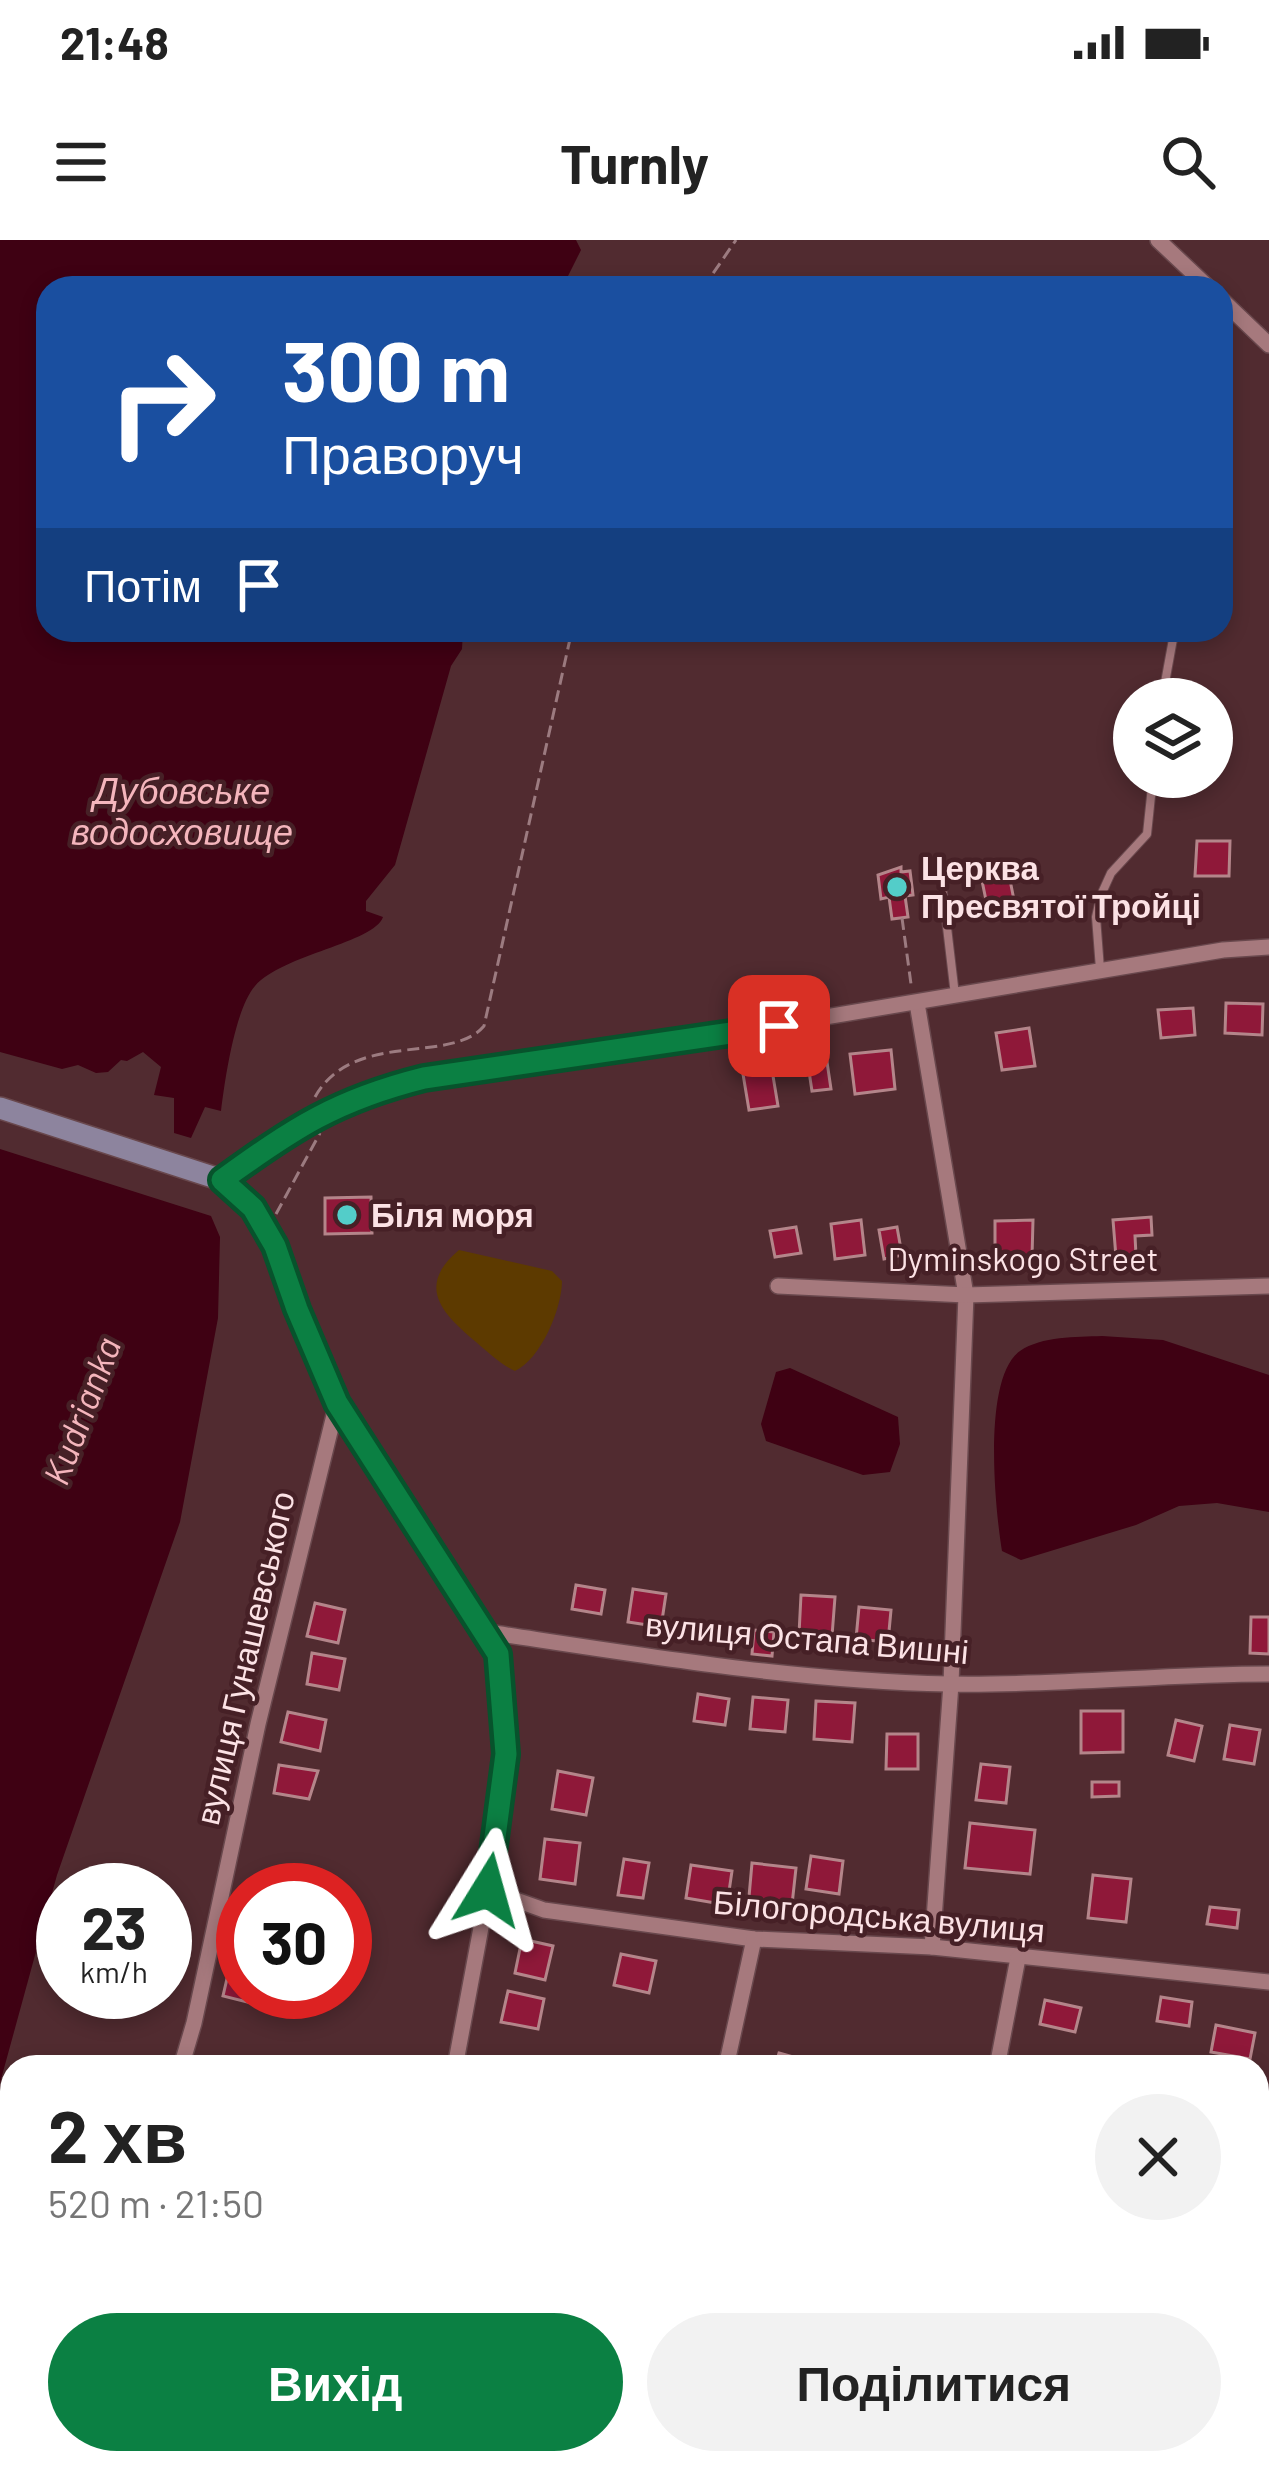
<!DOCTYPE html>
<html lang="uk">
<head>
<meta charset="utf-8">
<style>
  :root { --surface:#fff; --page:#f2f2f2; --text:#222; --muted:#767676; --accent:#0b8043 }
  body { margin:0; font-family:Barlow,sans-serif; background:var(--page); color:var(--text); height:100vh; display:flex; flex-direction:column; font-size:45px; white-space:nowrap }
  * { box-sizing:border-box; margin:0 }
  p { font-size:39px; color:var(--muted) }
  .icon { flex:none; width:66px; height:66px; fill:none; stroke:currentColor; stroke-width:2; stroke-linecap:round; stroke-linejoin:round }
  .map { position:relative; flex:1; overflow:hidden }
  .panel { position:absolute; left:0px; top:1815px; width:1269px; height:420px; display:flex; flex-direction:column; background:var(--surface); border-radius:36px 36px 0 0; box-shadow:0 6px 18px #0003 }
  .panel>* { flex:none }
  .banner { position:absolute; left:36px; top:36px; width:1197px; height:366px; border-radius:36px; box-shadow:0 6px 18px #0003; background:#1a4fa0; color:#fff; overflow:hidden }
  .fabs { position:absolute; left:1113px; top:438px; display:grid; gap:24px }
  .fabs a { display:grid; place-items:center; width:120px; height:120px; border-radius:50%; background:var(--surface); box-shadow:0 6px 18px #0003; font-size:60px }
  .speed { position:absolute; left:36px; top:1623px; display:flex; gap:24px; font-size:60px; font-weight:700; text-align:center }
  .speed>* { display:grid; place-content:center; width:156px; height:156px; border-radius:50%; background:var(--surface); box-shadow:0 6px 18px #0003; line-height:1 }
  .speed small { font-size:30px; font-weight:400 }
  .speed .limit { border:18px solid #d22; background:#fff; color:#111 }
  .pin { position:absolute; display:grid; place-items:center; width:102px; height:102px; color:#fff; margin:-51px; border-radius:24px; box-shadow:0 6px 18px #0006 }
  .me { position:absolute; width:132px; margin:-66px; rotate:8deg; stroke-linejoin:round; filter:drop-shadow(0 0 9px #0008) }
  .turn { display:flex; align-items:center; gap:42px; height:252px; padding:0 48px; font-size:54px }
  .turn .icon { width:156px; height:156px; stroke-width:2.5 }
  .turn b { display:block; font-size:84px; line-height:102px }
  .then { display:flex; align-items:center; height:114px; padding:0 48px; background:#0003; gap:24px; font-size:45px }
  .round { display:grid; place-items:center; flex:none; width:126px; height:126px; border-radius:63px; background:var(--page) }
  .head { display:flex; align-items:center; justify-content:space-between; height:204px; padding:0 48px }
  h1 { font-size:72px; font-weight:700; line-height:90px }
  .cta { display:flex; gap:24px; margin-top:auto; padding:24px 48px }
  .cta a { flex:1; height:138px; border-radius:72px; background:var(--accent); color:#fff; font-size:48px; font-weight:700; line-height:138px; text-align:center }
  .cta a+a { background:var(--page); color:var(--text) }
  .status { display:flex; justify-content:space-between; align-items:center; height:84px; padding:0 60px; background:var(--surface); direction:ltr }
  .status svg { height:33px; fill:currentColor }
  header { display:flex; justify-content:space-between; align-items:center; height:156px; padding:0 48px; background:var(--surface); font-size:54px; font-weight:700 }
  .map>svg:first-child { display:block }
  .green { fill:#5d3a00 }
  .water { fill:#3f0113 }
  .building { fill:#8f1839; stroke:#b4858a; stroke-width:3 }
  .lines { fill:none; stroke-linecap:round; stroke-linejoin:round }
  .lane-casing { stroke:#69484d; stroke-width:10 }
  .street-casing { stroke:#69484d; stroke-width:18 }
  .secondary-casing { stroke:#69484d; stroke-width:24 }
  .path { stroke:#9c7b80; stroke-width:3; stroke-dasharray:12 6; stroke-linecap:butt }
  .lane { stroke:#a6797d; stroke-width:8 }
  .street { stroke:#a6797d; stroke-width:15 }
  .secondary { stroke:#8d849e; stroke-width:21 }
  .route-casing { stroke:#07532c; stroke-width:30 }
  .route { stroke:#0b8043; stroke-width:21 }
  .poi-dot { fill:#53cdc9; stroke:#462026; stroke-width:4.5 }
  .labels { text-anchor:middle; stroke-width:9; stroke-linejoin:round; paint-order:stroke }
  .poi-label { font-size:33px; font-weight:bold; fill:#fce2e5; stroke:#462026; text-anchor:start }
  .street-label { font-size:33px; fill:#fce2e5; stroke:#462026 }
  .water-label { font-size:36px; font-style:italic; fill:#f4b5bc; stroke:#462026 }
</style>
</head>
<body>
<div class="status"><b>21:48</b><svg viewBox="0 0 49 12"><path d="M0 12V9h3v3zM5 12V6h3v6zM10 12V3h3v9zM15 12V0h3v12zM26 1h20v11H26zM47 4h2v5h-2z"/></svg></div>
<header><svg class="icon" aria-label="menu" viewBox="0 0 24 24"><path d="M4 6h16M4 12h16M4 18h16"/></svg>Turnly<svg class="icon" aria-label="search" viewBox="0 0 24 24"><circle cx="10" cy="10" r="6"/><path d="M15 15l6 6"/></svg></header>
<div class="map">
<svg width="1269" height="2235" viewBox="0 0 1269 2235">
  <rect width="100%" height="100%" fill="#512b30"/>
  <path class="green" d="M459,1010L552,1031L562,1041C562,1068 541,1119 515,1131C500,1124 489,1113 476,1102C443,1074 415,1047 459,1010Z"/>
  <g class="water">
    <path d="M0,0H576L581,10L562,48H48V390H463L462,409L451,426L395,625L366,661V671L383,677C374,703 283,714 255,746C235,769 225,839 221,871L205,867L191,898L174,893V858L154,855L161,827L143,812L127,821L121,820L108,832L96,833L78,825L62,829L0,812Z"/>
    <path d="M0,909L211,976L220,997L218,1078L180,1282L57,1635L0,1843Z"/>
    <path d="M1102,1096L1163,1100L1269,1135V1272L1217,1263L1179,1266L1136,1285L1021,1320L1002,1311C995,1269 982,1138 1020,1111C1042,1096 1076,1097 1102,1096Z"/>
    <path d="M790,1128L898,1177L900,1204L890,1232L863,1235L766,1201L761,1184L776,1132Z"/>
  </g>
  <g class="building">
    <path d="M1197,601H1230L1229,636H1195Z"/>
    <path d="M901,627V632L910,631L913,655L905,656L908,677L892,679L889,657L881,659L878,635Z"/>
    <path d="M1008,630L1014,660L987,665L981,636Z"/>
    <path d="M1226,763L1263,764L1262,795L1225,793Z"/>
    <path d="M1193,768L1195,795L1161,798L1158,770Z"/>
    <path d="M1029,788L1035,826L1002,830L996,793Z"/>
    <path d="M891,810L895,849L855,854L850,814Z"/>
    <path d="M827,822L831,849L812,851L808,825Z"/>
    <path d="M772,830L778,866L749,870L743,834Z"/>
    <path d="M371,957L372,993L325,994V958Z"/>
    <path d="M1151,977L1152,995L1135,996L1136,1015L1116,1017L1113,980Z"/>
    <path d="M861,980L865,1015L835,1019L831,984Z"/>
    <path d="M1033,980L1032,1017L995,1018V981Z"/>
    <path d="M796,987L801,1013L775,1017L770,991Z"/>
    <path d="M897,987L902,1015L884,1019L879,990Z"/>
    <path d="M576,1345L605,1350L601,1374L572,1369Z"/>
    <path d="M633,1349L666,1354L661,1387L628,1382Z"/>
    <path d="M801,1355L835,1357L832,1396L799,1394Z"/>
    <path d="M315,1363L345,1370L338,1403L307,1396Z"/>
    <path d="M859,1367L891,1370L888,1402L856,1399Z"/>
    <path d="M1251,1377H1269V1414L1250,1413Z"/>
    <path d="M754,1390L774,1392L772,1416L752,1414Z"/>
    <path d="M312,1413L345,1419L339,1450L307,1444Z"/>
    <path d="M698,1454L729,1459L725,1485L694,1481Z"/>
    <path d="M753,1457L788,1460L785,1492L750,1489Z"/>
    <path d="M816,1461L855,1463L852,1502L814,1499Z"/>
    <path d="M1081,1471H1123V1512L1081,1513Z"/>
    <path d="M288,1472L326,1480L320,1511L281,1502Z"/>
    <path d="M1176,1480L1202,1486L1194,1521L1168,1515Z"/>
    <path d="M1230,1485L1260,1490L1254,1524L1224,1519Z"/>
    <path d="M887,1494H918V1529H886Z"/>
    <path d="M981,1524L1010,1527L1006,1563L976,1560Z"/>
    <path d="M279,1525L318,1531L309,1559L274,1553Z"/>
    <path d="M558,1531L593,1538L586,1575L552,1569Z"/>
    <path d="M1092,1542H1119V1556L1092,1557Z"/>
    <path d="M970,1583L1035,1590L1030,1634L965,1628Z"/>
    <path d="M545,1599L580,1603L575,1644L540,1639Z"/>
    <path d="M811,1616L843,1621L839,1654L806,1649Z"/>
    <path d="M624,1619L649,1623L643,1658L618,1655Z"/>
    <path d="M752,1623L796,1628L791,1674L748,1668Z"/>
    <path d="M691,1625L732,1631L727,1665L686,1658Z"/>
    <path d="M278,1627L304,1633L305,1627L318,1630L317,1650H273Z"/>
    <path d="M1093,1635L1131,1639L1126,1682L1088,1678Z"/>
    <path d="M1210,1667L1239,1670L1237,1688L1207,1684Z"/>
    <path d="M522,1699L553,1706L545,1740L515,1733Z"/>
    <path d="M621,1714L656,1721L649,1753L614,1745Z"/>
    <path d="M229,1730L243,1733V1752H258L255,1764L223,1756Z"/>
    <path d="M508,1751L544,1759L538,1789L501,1782Z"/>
    <path d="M1161,1757L1192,1762L1189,1786L1157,1781Z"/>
    <path d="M1045,1760L1081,1768L1075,1792L1040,1784Z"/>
    <path d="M1216,1785L1255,1793L1250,1819L1211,1812Z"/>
    <path d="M779,1813L815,1823L814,1827H775Z"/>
    <path d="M1257,2173L1269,2176L1266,2212L1257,2209Z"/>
    <path d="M582,2223H615L612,2235L579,2233Z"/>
    <path d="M682,2223H709L725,2227L723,2235H679Z"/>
    <path d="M847,2223H884L882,2233L868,2230L867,2235H844Z"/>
  </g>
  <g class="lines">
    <defs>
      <g id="lane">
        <path d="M1162,459L1173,399"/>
        <path d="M942,645L955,755"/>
        <path d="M1100,729L1096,677L1101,655L1111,633L1147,594L1153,537"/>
      </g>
      <g id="street">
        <path d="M1158,0L1209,48"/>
        <path d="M1221,59L1269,105"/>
        <path d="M917,763L966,1055L951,1444L932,1707"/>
        <path d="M778,1046L966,1055L1269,1046"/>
        <path d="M487,1392C640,1415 794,1441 949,1444C1056,1446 1163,1434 1269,1434"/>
        <path d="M488,1650L544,1670L754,1699L932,1707L1269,1742"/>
        <path d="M181,1827L194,1783L258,1484L337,1163"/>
        <path d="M455,1827L488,1650L506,1514L498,1414L337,1163L297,1069L275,1006L253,968L222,940L315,876L375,851L424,838L600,815L1223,710L1269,707"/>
        <path d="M726,1827L754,1699"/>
        <path d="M997,1827L1018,1718"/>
        <path d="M1257,1918L1269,1860"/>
        <path d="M55,2235L58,2223"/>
        <path d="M368,2235L370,2223"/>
        <path d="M644,2235L646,2223"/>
        <path d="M919,2235L922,2223"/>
        <path d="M1189,2235L1192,2223"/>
      </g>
      <path id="secondary" d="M0,868L222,940"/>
    </defs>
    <use href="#lane" class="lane-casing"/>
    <use href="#street" class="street-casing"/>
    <use href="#secondary" class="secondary-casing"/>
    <g class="path">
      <path d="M703,48L736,0"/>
      <path d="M902,678L911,744"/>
      <path d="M315,857C353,789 451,825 484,786L572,390"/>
      <path d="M276,974L320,893"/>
    </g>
    <use href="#lane" class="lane"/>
    <use href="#street" class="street"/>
    <use href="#secondary" class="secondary"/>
  </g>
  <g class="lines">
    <defs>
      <path id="route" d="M488,1650L506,1514L498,1414L337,1163L297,1069L275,1006L253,968L222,940C294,888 336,860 424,838L779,786"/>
    </defs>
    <use href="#route" class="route-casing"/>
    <use href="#route" class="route"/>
  </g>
  <g class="poi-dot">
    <circle cx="897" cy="647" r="12"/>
    <circle cx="347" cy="975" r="12"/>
  </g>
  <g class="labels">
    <g class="poi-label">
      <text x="921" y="640">Церква<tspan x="921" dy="38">Пресвятої Тройці</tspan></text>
      <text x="371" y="987">Біля моря</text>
    </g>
    <g class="street-label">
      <text x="1023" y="1031">Dyminskogo Street</text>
      <text transform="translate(807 1398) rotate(5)" y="12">вулиця Остапа Вишні</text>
      <text transform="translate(245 1418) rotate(-77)" y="12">вулиця Гунашевського</text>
      <text transform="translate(879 1676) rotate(5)" y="12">Білогородська вулиця</text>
    </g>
    <g class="water-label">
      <text x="182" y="564">Дубовське<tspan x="182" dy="41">водосховище</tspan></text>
      <text transform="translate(82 1171) rotate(-69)" y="13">Kudrianka</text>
    </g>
  </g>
</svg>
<div class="fabs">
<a><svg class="icon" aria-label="layers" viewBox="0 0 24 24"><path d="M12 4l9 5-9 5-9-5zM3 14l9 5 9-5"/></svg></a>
</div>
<div class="speed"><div>23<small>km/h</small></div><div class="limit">30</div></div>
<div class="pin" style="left:779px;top:786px;background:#d93025"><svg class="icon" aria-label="arrive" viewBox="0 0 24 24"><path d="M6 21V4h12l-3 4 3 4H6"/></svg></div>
<svg class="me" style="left:488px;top:1650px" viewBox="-20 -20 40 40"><path d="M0-17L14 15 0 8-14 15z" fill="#0b8043" stroke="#fff" stroke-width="4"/></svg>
<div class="banner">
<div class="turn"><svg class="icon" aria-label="right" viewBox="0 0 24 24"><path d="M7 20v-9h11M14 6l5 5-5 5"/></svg><div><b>300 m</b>Праворуч</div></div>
<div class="then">Потім<svg class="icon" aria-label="arrive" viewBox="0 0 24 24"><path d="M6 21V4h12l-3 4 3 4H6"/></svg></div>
</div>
<section class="panel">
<div class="head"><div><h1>2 хв</h1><p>520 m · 21:50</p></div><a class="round"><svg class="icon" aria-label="close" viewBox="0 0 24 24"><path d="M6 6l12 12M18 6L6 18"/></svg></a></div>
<div class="cta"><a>Вихід</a><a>Поділитися</a></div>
</section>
</div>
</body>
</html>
